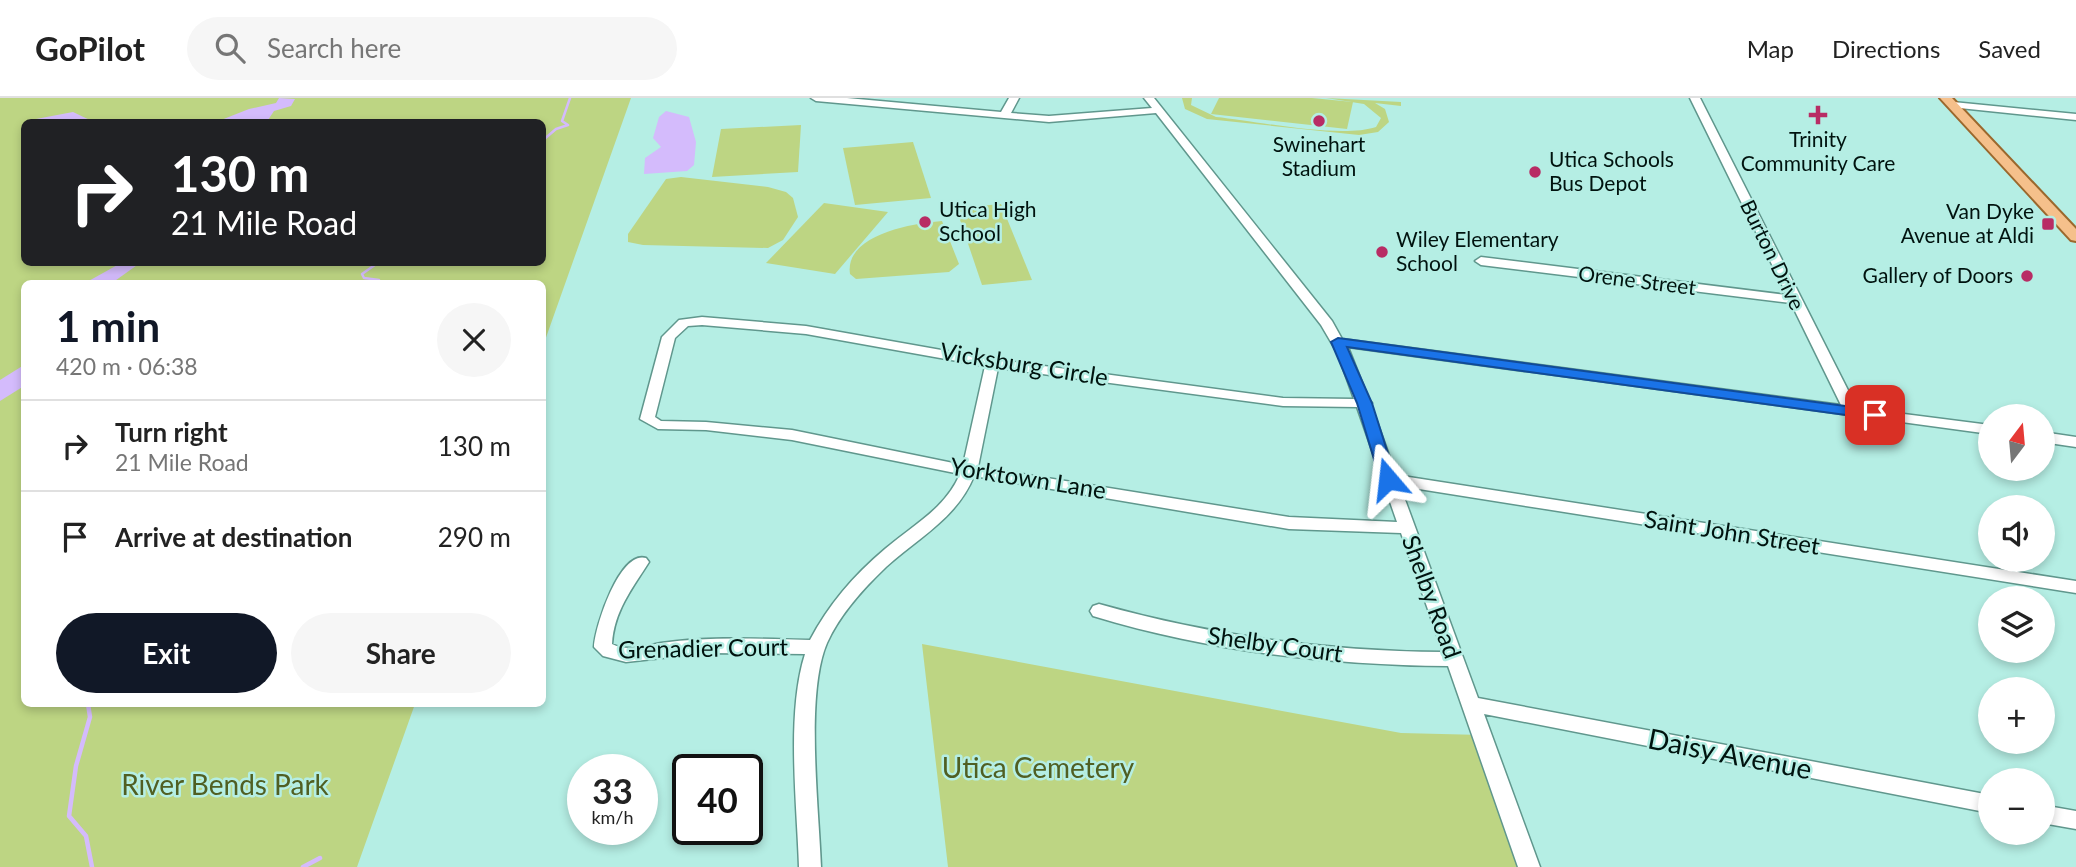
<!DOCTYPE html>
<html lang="en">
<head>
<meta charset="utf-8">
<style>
  :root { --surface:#fff; --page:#f6f6f6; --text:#222; --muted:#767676; --line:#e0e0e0; --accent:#111827 }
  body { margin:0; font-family:Lato,sans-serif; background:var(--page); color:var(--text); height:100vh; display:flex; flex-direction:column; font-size:26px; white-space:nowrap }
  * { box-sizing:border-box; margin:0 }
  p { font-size:23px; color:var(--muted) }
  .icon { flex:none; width:38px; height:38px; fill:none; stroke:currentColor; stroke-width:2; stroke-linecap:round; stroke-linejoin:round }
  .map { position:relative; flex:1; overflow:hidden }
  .sheet { position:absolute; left:21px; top:182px; width:525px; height:427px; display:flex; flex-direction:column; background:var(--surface); border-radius:10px; box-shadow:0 4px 10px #0003 }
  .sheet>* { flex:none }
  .top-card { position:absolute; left:21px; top:21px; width:525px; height:147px; border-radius:10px; box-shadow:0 4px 10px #0003; background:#202124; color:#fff; overflow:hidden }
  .needle { width:46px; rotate:16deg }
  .buttons { position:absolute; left:1978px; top:306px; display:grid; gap:14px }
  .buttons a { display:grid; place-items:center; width:77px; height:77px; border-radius:50%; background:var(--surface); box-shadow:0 4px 10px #0003; font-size:35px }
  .speed { position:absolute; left:567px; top:656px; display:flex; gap:14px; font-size:35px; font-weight:700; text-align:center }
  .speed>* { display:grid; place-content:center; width:91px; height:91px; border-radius:50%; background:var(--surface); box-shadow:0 4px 10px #0003; line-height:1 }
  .speed small { font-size:18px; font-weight:400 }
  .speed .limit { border:4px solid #111; border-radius:10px; background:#fff; color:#111 }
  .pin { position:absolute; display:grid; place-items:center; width:60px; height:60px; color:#fff; margin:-30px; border-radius:14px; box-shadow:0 4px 10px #0006 }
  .me { position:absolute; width:77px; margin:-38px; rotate:343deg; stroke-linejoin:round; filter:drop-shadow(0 0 5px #0008) }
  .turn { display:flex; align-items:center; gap:24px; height:147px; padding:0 35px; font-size:32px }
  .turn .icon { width:91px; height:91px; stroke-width:2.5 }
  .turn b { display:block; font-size:49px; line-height:60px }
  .round { display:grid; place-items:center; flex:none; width:74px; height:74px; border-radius:37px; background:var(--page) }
  .headline { display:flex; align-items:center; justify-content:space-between; height:119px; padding:0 35px }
  h1 { font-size:42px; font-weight:700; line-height:52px; color:var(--accent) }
  .primary-button { display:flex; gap:14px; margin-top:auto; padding:14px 35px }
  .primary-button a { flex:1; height:80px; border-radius:42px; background:var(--accent); color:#fff; font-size:28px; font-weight:700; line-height:80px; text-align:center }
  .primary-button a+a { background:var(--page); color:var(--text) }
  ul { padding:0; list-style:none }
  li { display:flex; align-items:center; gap:21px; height:91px; padding:0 35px; border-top:2px solid var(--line) }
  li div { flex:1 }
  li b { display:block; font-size:26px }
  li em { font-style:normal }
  header { display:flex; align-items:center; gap:42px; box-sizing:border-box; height:98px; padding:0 35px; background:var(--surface); border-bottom:2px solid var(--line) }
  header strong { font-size:33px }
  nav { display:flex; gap:38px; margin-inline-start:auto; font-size:24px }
  .search { width:490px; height:63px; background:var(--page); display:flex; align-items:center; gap:18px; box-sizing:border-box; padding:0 24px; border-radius:38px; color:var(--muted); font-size:26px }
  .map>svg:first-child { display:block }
  .green { fill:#bdd583; fill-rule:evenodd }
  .water { fill:#d4bbfc }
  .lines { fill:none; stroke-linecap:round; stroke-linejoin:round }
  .stream-far1 { stroke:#d4bbfc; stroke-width:2.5 }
  .stream { stroke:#d4bbfc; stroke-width:4.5 }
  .minor-casing { stroke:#60978d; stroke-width:3 }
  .major-casing { stroke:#9b682d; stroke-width:4 }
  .minor { fill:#fff; fill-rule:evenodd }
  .major { fill:#f5c08b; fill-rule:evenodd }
  .route { fill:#1a73e8; stroke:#114b97; stroke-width:2 }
  .poi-dot { fill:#b82c64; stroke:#b5eee4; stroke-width:2.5 }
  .labels { text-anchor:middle; stroke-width:5; stroke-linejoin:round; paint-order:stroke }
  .far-poi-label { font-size:21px; fill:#00130f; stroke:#b5eee4; text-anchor:start }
  .far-street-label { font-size:21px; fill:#00130f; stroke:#b5eee4 }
  .street-label { font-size:24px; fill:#00130f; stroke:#b5eee4 }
  .near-street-label { font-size:28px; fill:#00130f; stroke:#b5eee4 }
  .near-park-label { font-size:28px; fill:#505f22; stroke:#b5eee4 }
</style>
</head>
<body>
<header>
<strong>GoPilot</strong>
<div class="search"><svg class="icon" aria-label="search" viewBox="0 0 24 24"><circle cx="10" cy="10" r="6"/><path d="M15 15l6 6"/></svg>Search here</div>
<nav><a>Map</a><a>Directions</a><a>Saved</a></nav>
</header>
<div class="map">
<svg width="2076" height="769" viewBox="0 0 2076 769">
  <rect width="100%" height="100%" fill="#b5eee4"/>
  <g class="green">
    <path d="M0,0H631L543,248L542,186H24V606H415L357,769H0ZM24,24H542V164H24Z"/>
    <path d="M1182,0H1192L1191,7L1216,19C1257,23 1340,41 1376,29L1381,20L1364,6L1326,0L1401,4V8L1375,5L1385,11L1389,24L1378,34L1359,37L1207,21L1185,11Z"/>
    <path d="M1219,0H1312L1353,4L1347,31L1211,16Z"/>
    <path d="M801,27L798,74L712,79L721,31Z"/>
    <path d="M913,44L931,100L855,107L843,50Z"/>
    <path d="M681,79L768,89L786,94L793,100L798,119L783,142L768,150L643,147L628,144V136L666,81Z"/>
    <path d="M824,105L888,114L835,176L766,165Z"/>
    <path d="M1001,106L1032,182L982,187L956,110Z"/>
    <path d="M942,123L959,166L949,174L856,181L850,176C844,136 915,125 942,123Z"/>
    <path d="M922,546L1401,635L1482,637L1529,769H948Z"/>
  </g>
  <g class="water">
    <path d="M279,0L295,1L291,8L274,13L268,22L216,24L249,11L276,5Z"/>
    <path d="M666,13L689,19L696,44L694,67L687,73L644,76L645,60L661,49L653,40L659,19Z"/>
    <path d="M73,14L94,24H44L36,21Z"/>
    <path d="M121,165H140L112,185H85Z"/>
    <path d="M24,267V288L0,303V282Z"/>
  </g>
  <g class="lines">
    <g class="stream-far1">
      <path d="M542,43L556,31L568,27L562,23L570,0"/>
      <path d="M379,164L362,176L364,180L379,182L380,186"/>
    </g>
    <g class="stream">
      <path d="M88,606L90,619L76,668L69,718L86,738L92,769"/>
      <path d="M303,769L320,760"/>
    </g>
    <defs>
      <g id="minor">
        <path d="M811,0H847L1001,14L1009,0H1019L1011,15L1049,18L1152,10L1144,0H1154L1332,223L1342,241L1841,307L1791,205L1481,167L1475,163L1481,159L1787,197L1690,0H1700L1857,310L1990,327V336L1348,249L1369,302L1372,305L1371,307L1396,377L2076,483V495L1400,388L1478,600L1990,697V715L1484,616L1540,769H1518L1448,568C1327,567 1208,553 1093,518L1090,513L1093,508L1099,506C1212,538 1326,553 1443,554L1401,435L1289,431L974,378C957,420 918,440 886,469C863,491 840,516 827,545C805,596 819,711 821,769H799C797,705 786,616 805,556L707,555L626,564L603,558L594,549C595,528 620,452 646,460L649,464C632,491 614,513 612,546C626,554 646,548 661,545C710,538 761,541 810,542C829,506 854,477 885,451C913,427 945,411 960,376L792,342L706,332L658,331L640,321L662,239L679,222L702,219L806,228L992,261L1283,300L1354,301L1338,256L1321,227L1156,15L1049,24L816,3ZM702,227L806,236L985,268L963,367L792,332L706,324L661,323L655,319L675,240L688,228ZM998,270L1283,308L1357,309L1397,424L1289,419L978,369Z"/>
        <path d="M1953,4L2076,16V22L1950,9V5Z"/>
        <path d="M2042,334L2076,339V349L2042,344Z"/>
        <path d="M2042,707L2076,713V731L2042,725Z"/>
      </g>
      <path id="major" d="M1940,0H1952L2076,131V143L2071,142Z"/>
    </defs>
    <use href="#minor" class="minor-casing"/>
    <use href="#major" class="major-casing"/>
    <use href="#minor" class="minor"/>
    <use href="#major" class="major"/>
  </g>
  <path class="route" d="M1338,240L1875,312L1883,317L1875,321L1347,249L1372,305L1396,381L1388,386L1380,381L1357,305L1331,244Z"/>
  <g class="poi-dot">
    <path d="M1814.5 6.5h7v7h7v7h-7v7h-7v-7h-7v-7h7z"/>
    <circle cx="1319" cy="23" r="7"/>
    <circle cx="1535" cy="74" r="7"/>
    <circle cx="925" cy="124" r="7"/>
    <rect x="2041" y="119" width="14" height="14" rx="3.5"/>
    <circle cx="1382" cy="154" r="7"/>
    <circle cx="2027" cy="178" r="7"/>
  </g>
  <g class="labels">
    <g class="far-poi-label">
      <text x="1818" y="49" text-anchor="middle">Trinity<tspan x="1818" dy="24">Community Care</tspan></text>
      <text x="1319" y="54" text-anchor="middle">Swinehart<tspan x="1319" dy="24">Stadium</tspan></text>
      <text x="1549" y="69">Utica Schools<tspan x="1549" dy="24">Bus Depot</tspan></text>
      <text x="939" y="119">Utica High<tspan x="939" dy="24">School</tspan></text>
      <text x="2034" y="121" text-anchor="end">Van Dyke<tspan x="2034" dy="24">Avenue at Aldi</tspan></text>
      <text x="1396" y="149">Wiley Elementary<tspan x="1396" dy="24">School</tspan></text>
      <text x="2013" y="185" text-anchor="end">Gallery of Doors</text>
    </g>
    <g class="far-street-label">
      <text transform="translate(1772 157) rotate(64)" y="7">Burton Drive</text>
      <text transform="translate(1637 183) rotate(7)" y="7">Orene Street</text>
    </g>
    <g class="street-label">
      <text transform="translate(1024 267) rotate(9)" y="8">Vicksburg Circle</text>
      <text transform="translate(1028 381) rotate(9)" y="8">Yorktown Lane</text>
      <text transform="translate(1732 435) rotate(9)" y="8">Saint John Street</text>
      <text transform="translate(1431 499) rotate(70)" y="8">Shelby Road</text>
      <text transform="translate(1275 547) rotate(8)" y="8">Shelby Court</text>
      <text transform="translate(703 551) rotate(-1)" y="8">Grenadier Court</text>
    </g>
    <g class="near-street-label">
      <text transform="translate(1730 656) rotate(11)" y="10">Daisy Avenue</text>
    </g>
    <g class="near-park-label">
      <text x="1038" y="680">Utica Cemetery</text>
      <text x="225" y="697">River Bends Park</text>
    </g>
  </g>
</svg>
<div class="buttons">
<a><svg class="needle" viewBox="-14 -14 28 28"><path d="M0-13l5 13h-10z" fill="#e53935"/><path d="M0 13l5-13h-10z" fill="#767676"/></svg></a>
<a><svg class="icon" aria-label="sound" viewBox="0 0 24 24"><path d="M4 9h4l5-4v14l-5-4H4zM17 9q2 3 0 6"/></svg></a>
<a><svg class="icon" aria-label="layers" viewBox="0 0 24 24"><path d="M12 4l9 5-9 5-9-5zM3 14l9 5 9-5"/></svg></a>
<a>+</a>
<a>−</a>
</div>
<div class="speed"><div>33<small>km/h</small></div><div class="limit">40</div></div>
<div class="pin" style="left:1875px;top:317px;background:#d93025"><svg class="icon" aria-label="arrive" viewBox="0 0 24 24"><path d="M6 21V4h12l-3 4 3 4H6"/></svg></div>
<svg class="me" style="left:1388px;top:381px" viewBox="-20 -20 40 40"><path d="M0-17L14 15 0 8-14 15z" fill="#1a73e8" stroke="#fff" stroke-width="4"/></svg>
<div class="top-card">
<div class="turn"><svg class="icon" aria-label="right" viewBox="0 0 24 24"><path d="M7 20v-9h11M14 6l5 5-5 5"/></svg><div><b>130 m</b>21 Mile Road</div></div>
</div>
<section class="sheet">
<div class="headline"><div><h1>1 min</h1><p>420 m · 06:38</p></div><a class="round"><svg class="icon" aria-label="close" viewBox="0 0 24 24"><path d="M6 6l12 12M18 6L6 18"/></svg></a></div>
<ul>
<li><svg class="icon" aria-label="right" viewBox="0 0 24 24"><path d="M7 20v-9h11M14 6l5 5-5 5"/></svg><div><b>Turn right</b><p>21 Mile Road</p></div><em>130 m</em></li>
<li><svg class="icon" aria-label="arrive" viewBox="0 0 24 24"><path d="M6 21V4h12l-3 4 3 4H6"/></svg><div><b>Arrive at destination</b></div><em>290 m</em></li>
</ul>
<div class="primary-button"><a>Exit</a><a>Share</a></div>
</section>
</div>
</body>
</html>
